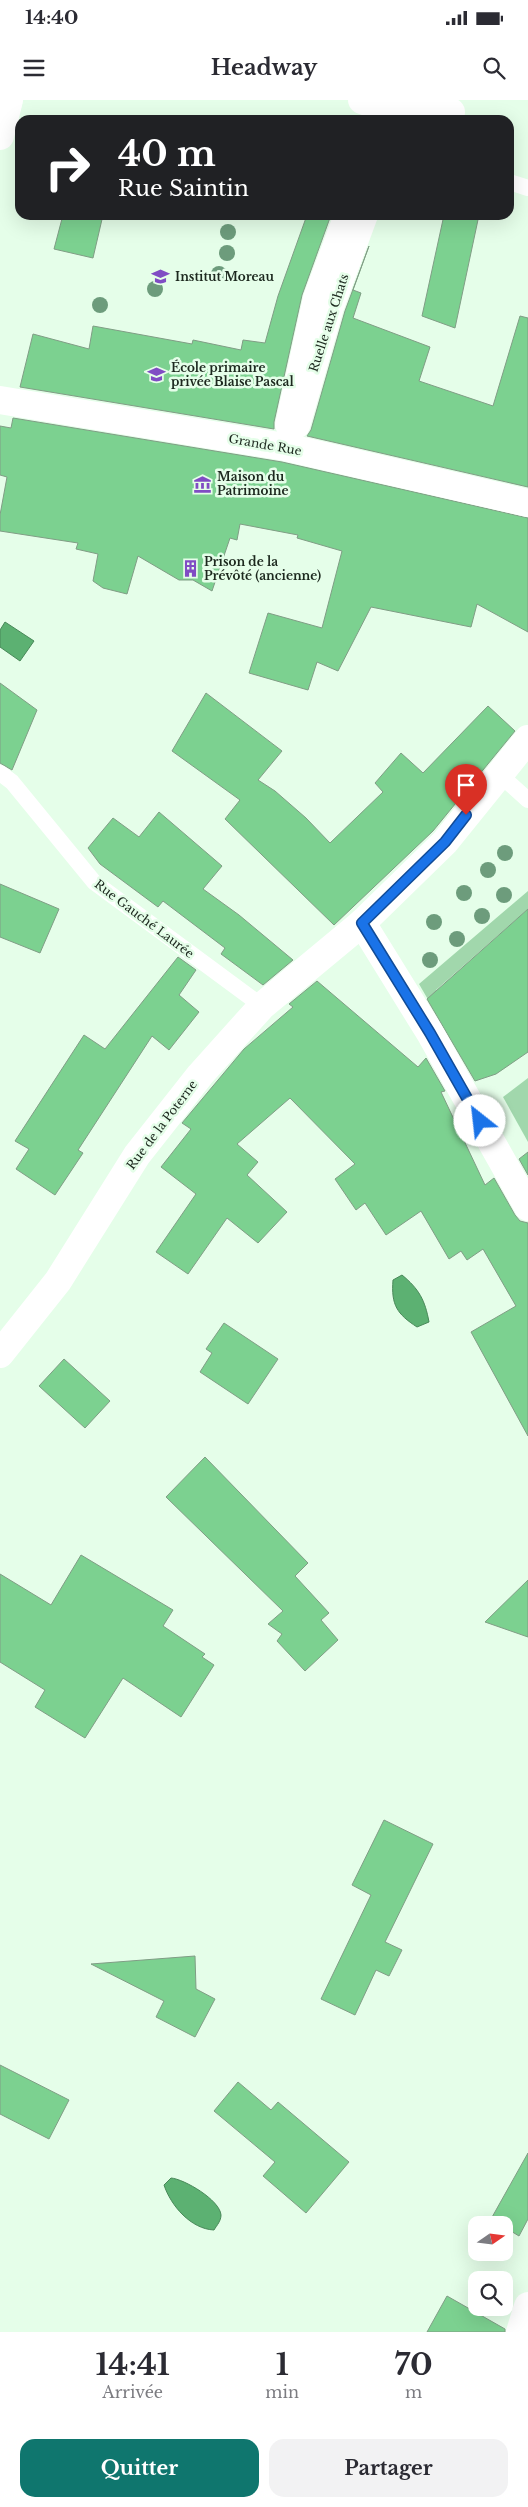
<!DOCTYPE html>
<html lang="fr">
<head>
<meta charset="utf-8">
<style>
  :root { --surface:#fff; --page:#f2f2f3; --text:#2b2b33; --muted:#7c7c81; --accent:#0f766e }
  body { margin:0; font-family:"Libre Baskerville",serif; background:var(--page); color:var(--text); height:100vh; display:flex; flex-direction:column; font-size:19px; white-space:nowrap }
  * { box-sizing:border-box; margin:0 }
  p { font-size:16px; color:var(--muted) }
  .icon { flex:none; width:28px; height:28px; fill:none; stroke:currentColor; stroke-width:2; stroke-linecap:round; stroke-linejoin:round }
  .map { position:relative; height:2232px; overflow:hidden }
  .drawer { display:flex; flex-direction:column; background:var(--surface); flex:1 }
  .drawer>* { flex:none }
  .banner { position:absolute; left:15px; top:15px; width:499px; height:105px; border-radius:15px; box-shadow:0 5px 20px #0002; background:#202124; color:#fff; overflow:hidden }
  .needle { width:32px; rotate:76deg }
  .buttons { position:absolute; left:468px; top:2116px; display:grid; gap:10px }
  .buttons a { display:grid; place-items:center; width:45px; height:45px; border-radius:10px; background:var(--surface); box-shadow:0 5px 20px #0002; font-size:25px }
  .pin { position:absolute; display:grid; place-items:center; width:42px; height:42px; color:#fff; margin:-51px -21px; border-radius:50% 50% 50% 0; rotate:-45deg; box-shadow:0 0 5px #0007 }
  .pin .icon { rotate:45deg }
  .me { position:absolute; width:55px; margin:-28px; rotate:331deg; stroke-linejoin:round; filter:drop-shadow(0 0 4px #0008) }
  .turn { display:flex; align-items:center; gap:18px; height:105px; padding:0 20px; font-size:22px }
  .turn .icon { width:65px; height:65px; stroke-width:2.5 }
  .turn b { display:block; font-size:35px; line-height:42px }
  .eta { display:flex; justify-content:space-evenly; align-items:center; height:85px; text-align:center }
  .eta b { font-size:30px; font-weight:800; line-height:35px }
  .button { display:flex; gap:10px; margin-top:auto; padding:10px 20px }
  .button a { flex:1; height:58px; border-radius:15px; background:var(--accent); color:#fff; font-size:20px; font-weight:800; line-height:58px; text-align:center }
  .button a+a { background:var(--page); color:var(--text) }
  .status { display:flex; justify-content:space-between; align-items:center; height:35px; padding:0 25px; background:var(--surface); direction:ltr }
  .status svg { height:14px; fill:currentColor }
  header { display:flex; justify-content:space-between; align-items:center; height:65px; padding:0 20px; background:var(--surface); font-size:22px; font-weight:800 }
  .map>svg:first-child { display:block }
  .green { fill:#a1d7ac }
  .water { fill:#5cb172; stroke:#498859 }
  .building { fill:#7cd190; stroke:#809d85 }
  .lines { fill:none; stroke-linecap:round; stroke-linejoin:round }
  .service { stroke:#fff; stroke-width:16 }
  .pedestrian { stroke:#fff; stroke-width:24 }
  .minor { stroke:#fff; stroke-width:28 }
  .tree { fill:#6d9c7c }
  .route-casing { stroke:#114b97; stroke-width:12 }
  .route { stroke:#1a73e8; stroke-width:9 }
  .labels { text-anchor:middle; stroke-width:5; stroke-linejoin:round; paint-order:stroke }
  .poi-label { font-size:12px; font-weight:bold; fill:#1c281e; stroke:#e5fee9; text-anchor:start }
  .street-label { font-size:12px; fill:#1c281e; stroke:#e5fee9 }
</style>
</head>
<body>
<div class="status"><b>14:40</b><svg viewBox="0 0 49 12"><path d="M0 12V9h3v3zM5 12V6h3v6zM10 12V3h3v9zM15 12V0h3v12zM26 1h20v11H26zM47 4h2v5h-2z"/></svg></div>
<header><svg class="icon" aria-label="menu" viewBox="0 0 24 24"><path d="M4 6h16M4 12h16M4 18h16"/></svg>Headway<svg class="icon" aria-label="search" viewBox="0 0 24 24"><circle cx="10" cy="10" r="6"/><path d="M15 15l6 6"/></svg></header>
<div class="map">
<svg width="528" height="2232" viewBox="0 0 528 2232">
  <rect width="100%" height="100%" fill="#e5fee9"/>
  <g class="green">
    <path d="M528,791V809L436,890L437,915L419,884Z"/>
    <path d="M528,978V1042L503,997Z"/>
  </g>
  <g class="water">
    <path d="M5,522L34,541L20,561L0,547V530Z"/>
    <path d="M402,1175C419,1189 425,1200 429,1222L417,1227C397,1214 391,1205 393,1180Z"/>
    <path d="M171,2078C184,2079 220,2100 221,2115C221,2121 217,2125 214,2130C191,2129 171,2106 164,2085Z"/>
  </g>
  <g class="building">
    <path d="M63,115H103L93,158L54,149Z"/>
    <path d="M307,115H331L302,195L274,322V329L20,287L33,234L89,249L93,226L192,244L193,240L241,250L243,240L265,243L278,196Z"/>
    <path d="M444,115H479L455,228L422,216Z"/>
    <path d="M369,146L353,190L361,193L353,218L430,247L419,281L493,306L520,216L528,218V387L307,336L311,330L345,211Z"/>
    <path d="M13,318L282,362L528,418V532L477,504L471,527L371,507L338,571L317,562L308,590L249,573L268,513L322,528L342,451L297,438L298,435L240,424L237,440L230,438L212,491L193,480H179L138,456L127,494L103,488L93,481L98,454L76,449L78,443L0,431V415L7,377L0,375V326L11,328Z"/>
    <path d="M0,583L37,610L12,670L0,663Z"/>
    <path d="M206,593L282,651L258,680L275,691L306,718L330,743L383,692L375,683L401,653L423,673L488,606L515,631L433,731L334,825L225,719L240,700L172,651Z"/>
    <path d="M159,712L222,766L203,789L239,815L293,860L263,885L221,854L225,848L163,801L158,807L100,764L88,748L113,718L139,737Z"/>
    <path d="M0,784L59,809L40,853L0,837Z"/>
    <path d="M528,809V952L496,974L475,981L427,899Z"/>
    <path d="M178,857L196,870L179,895L199,912L169,950L152,936L78,1050L83,1053L55,1095L16,1069L29,1049L15,1041L84,935L105,949Z"/>
    <path d="M317,881L418,967L426,958L445,991L441,992L485,1085L494,1078L515,1115L520,1121L528,1123V1336L471,1232L516,1206L483,1149L467,1160L461,1151L449,1159L421,1111L386,1135L365,1103L356,1110L335,1079L355,1064L290,998L237,1044L258,1062L247,1075L287,1112L258,1143L227,1118L188,1174L156,1152L196,1094L161,1067L191,1029L182,1023L244,949L293,907L289,904Z"/>
    <path d="M528,1052V1075L519,1059Z"/>
    <path d="M224,1223L278,1259L248,1304L200,1272L212,1253L206,1249Z"/>
    <path d="M64,1259L110,1301L85,1328L39,1286Z"/>
    <path d="M205,1357L308,1463L295,1476L329,1513L321,1520L338,1540L305,1571L277,1541L282,1534L268,1524L283,1511L166,1397Z"/>
    <path d="M81,1455L173,1510L163,1526L205,1554L202,1557L214,1565L181,1617L123,1578L85,1638L35,1607L45,1590L0,1562V1474L51,1505Z"/>
    <path d="M528,1480V1537L485,1522Z"/>
    <path d="M384,1720L433,1744L385,1842L402,1850L389,1876L376,1870L355,1915L321,1899L371,1795L352,1785Z"/>
    <path d="M195,1856L196,1889L215,1899L195,1937L156,1917L164,1901L91,1864Z"/>
    <path d="M0,1965L69,2000L49,2039L0,2014Z"/>
    <path d="M238,1982L271,2010L278,2002L349,2062L306,2113L263,2076L275,2062L214,2011Z"/>
    <path d="M528,2053V2119L519,2136L491,2119Z"/>
    <path d="M447,2196L505,2229V2232H427Z"/>
  </g>
  <g class="lines">
    <g class="service">
      <path d="M509,82L528,88"/>
      <path d="M0,673L12,682L94,782L262,906"/>
      <path d="M499,674L528,700"/>
    </g>
    <path class="pedestrian" d="M346,115L315,198L287,325L298,326L332,207L366,115"/>
    <g class="minor">
      <path d="M362,0L392,11L451,12"/>
      <path d="M0,36L9,0"/>
      <path d="M0,300L285,347L528,403"/>
      <path d="M362,823L430,933L528,1107"/>
      <path d="M0,1254L58,1181L137,1055L200,975L262,906L362,823L445,742L528,639"/>
      <path d="M520,2232L528,2206"/>
    </g>
  </g>
  <g class="tree">
    <circle cx="228" cy="132" r="8"/>
    <circle cx="227" cy="153" r="8"/>
    <circle cx="219" cy="174" r="8"/>
    <circle cx="155" cy="189" r="8"/>
    <circle cx="100" cy="205" r="8"/>
    <circle cx="505" cy="753" r="8"/>
    <circle cx="488" cy="770" r="8"/>
    <circle cx="464" cy="793" r="8"/>
    <circle cx="504" cy="795" r="8"/>
    <circle cx="482" cy="816" r="8"/>
    <circle cx="434" cy="822" r="8"/>
    <circle cx="457" cy="839" r="8"/>
    <circle cx="430" cy="860" r="8"/>
  </g>
  <g class="lines">
    <defs>
      <path id="route" d="M466,715L445,742L362,823L430,933L480,1021"/>
    </defs>
    <use href="#route" class="route-casing"/>
    <use href="#route" class="route"/>
  </g>
  <defs>
    <symbol id="school-bare" viewBox="-9 -9 18 18"><path d="M0-5L7-2L0 1L-7-2ZM-4 1L0 2.5L4 1V4Q0 6-4 4Z" fill="#804cc4" stroke="#e5fee9" stroke-width="2.5" paint-order="stroke"/></symbol>
    <symbol id="museum-bare" viewBox="-9 -9 18 18"><path d="M0-6L6-3V-2H-6V-3ZM-5-1h2V3h-2ZM-1-1h2V3h-2ZM3-1h2V3H3ZM-6 4H6V6H-6Z" fill="#804cc4" stroke="#e5fee9" stroke-width="2.5" paint-order="stroke"/></symbol>
    <symbol id="building-bare" viewBox="-9 -9 18 18"><path d="M-4-6H4V6H1V3H-1V6H-4ZM-2.5-4.3h1.7v1.8h-1.7ZM.8-4.3h1.7v1.8H.8ZM-2.5-1h1.7V.8h-1.7ZM.8-1h1.7V.8H.8Z" fill="#804cc4" stroke="#e5fee9" stroke-width="2.5" paint-order="stroke"/></symbol>
  </defs>
  <g fill-rule="evenodd">
    <use href="#school-bare" x="148" y="164" width="25" height="25"/>
    <use href="#school-bare" x="144" y="262" width="25" height="25"/>
    <use href="#museum-bare" x="190" y="372" width="25" height="25"/>
    <use href="#building-bare" x="178" y="456" width="25" height="25"/>
  </g>
  <g class="labels">
    <g class="poi-label">
      <text x="175" y="181">Institut Moreau</text>
      <text x="171" y="272">École primaire<tspan x="171" dy="14">privée Blaise Pascal</tspan></text>
      <text x="217" y="381">Maison du<tspan x="217" dy="14">Patrimoine</tspan></text>
      <text x="204" y="466">Prison de la<tspan x="204" dy="14">Prévôté (ancienne)</tspan></text>
    </g>
    <g class="street-label">
      <text transform="translate(329 223) rotate(-72)" y="4">Ruelle aux Chats</text>
      <text transform="translate(265 345) rotate(10)" y="4">Grande Rue</text>
      <text transform="translate(144 819) rotate(37)" y="4">Rue Gauché Laurée</text>
      <text transform="translate(162 1025) rotate(-53)" y="4">Rue de la Poterne</text>
    </g>
  </g>
</svg>
<div class="buttons">
<a><svg class="needle" viewBox="-14 -14 28 28"><path d="M0-13l5 13h-10z" fill="#e53935"/><path d="M0 13l5-13h-10z" fill="#7c7c81"/></svg></a>
<a><svg class="icon" aria-label="search" viewBox="0 0 24 24"><circle cx="10" cy="10" r="6"/><path d="M15 15l6 6"/></svg></a>
</div>
<div class="pin" style="left:466px;top:715px;background:#d93025"><svg class="icon" aria-label="arrive" viewBox="0 0 24 24"><path d="M6 21V4h12l-3 4 3 4H6"/></svg></div>
<svg class="me" style="left:480px;top:1021px" viewBox="-20 -20 40 40"><circle r="19" fill="#fff"/><path d="M0-13L10 11 0 6-10 11z" fill="#1a73e8"/></svg>
<div class="banner">
<div class="turn"><svg class="icon" aria-label="right" viewBox="0 0 24 24"><path d="M7 20v-9h11M14 6l5 5-5 5"/></svg><div><b>40 m</b>Rue Saintin</div></div>
</div>
</div>
<section class="drawer">
<div class="eta">
<div><b>14:41</b><p>Arrivée</p></div>
<div><b>1</b><p>min</p></div>
<div><b>70</b><p>m</p></div>
</div>
<div class="button"><a>Quitter</a><a>Partager</a></div>
</section>
</body>
</html>
